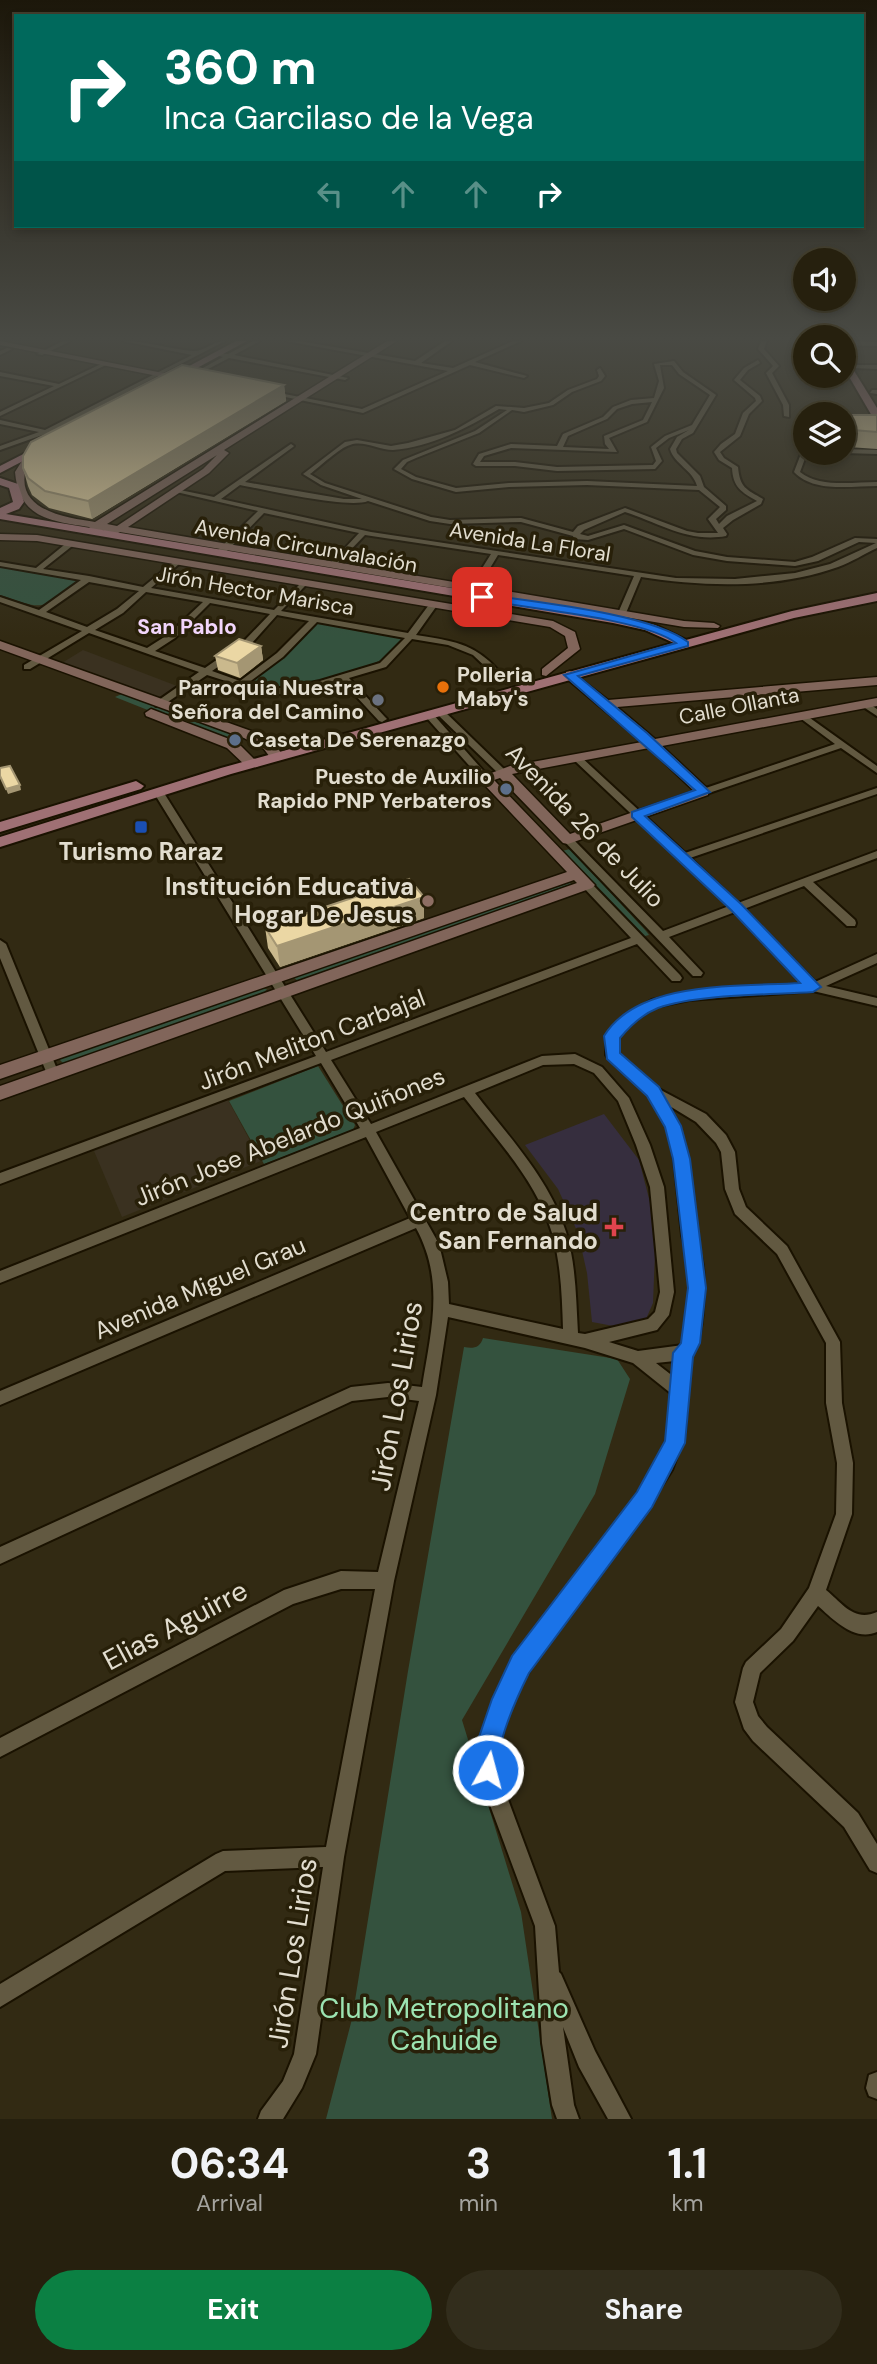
<!DOCTYPE html>
<html lang="en">
<head>
<meta charset="utf-8">
<style>
  :root { --surface:#26200e; --page:#322d1c; --text:#f1f3f6; --muted:#a4a39e; --line:#423e2e; --accent:#0b8043 }
  body { margin:0; font-family:"DM Sans",sans-serif; background:var(--page); color:var(--text); height:100vh; display:flex; flex-direction:column; font-size:26px; white-space:nowrap }
  * { box-sizing:border-box; margin:0 }
  p { font-size:23px; color:var(--muted) }
  .icon { flex:none; width:38px; height:38px; fill:none; stroke:currentColor; stroke-width:2; stroke-linecap:round; stroke-linejoin:round }
  .map { position:relative; height:2119px; overflow:hidden }
  .details { display:flex; flex-direction:column; background:var(--surface); flex:1 }
  .details>* { flex:none }
  .banner { position:absolute; left:14px; top:14px; width:850px; height:214px; border-radius:0px; box-shadow:0 4px 10px #0003,0 0 0 2px var(--line); background:#00695c; color:#fff; overflow:hidden }
  .buttons { position:absolute; left:793px; top:248px; display:grid; gap:14px }
  .buttons a { display:grid; place-items:center; width:63px; height:63px; border-radius:50%; background:var(--surface); box-shadow:0 4px 10px #0003,0 0 0 2px var(--line); font-size:35px }
  .pin { position:absolute; display:grid; place-items:center; width:60px; height:60px; color:#fff; margin:-30px; border-radius:14px; box-shadow:0 4px 10px #0006 }
  .me { position:absolute; width:77px; margin:-38px; rotate:7deg; stroke-linejoin:round; filter:drop-shadow(0 0 5px #0008) }
  .turn { display:flex; align-items:center; gap:24px; height:147px; padding:0 35px; font-size:32px }
  .turn .icon { width:91px; height:91px; stroke-width:2.5 }
  .turn b { display:block; font-size:49px; line-height:60px }
  .lanes { display:flex; align-items:center; height:66px; padding:0 35px; background:#0003; justify-content:center; gap:35px; direction:ltr }
  .lanes .off { opacity:.35 }
  .eta { display:flex; justify-content:space-evenly; align-items:center; height:119px; text-align:center }
  .eta b { font-size:42px; font-weight:700; line-height:49px }
  .button { display:flex; gap:14px; margin-top:auto; padding:14px 35px }
  .button a { flex:1; height:80px; border-radius:42px; background:var(--accent); color:#fff; font-size:28px; font-weight:700; line-height:80px; text-align:center }
  .button a+a { background:var(--page); color:var(--text) }
  .map>svg:first-child { display:block }
  .education { fill:#3a3120 }
  .medical { fill:#362e3e }
  .green { fill:#34523e }
  .lines { fill:none; stroke-linecap:round; stroke-linejoin:round }
  .street-casing { stroke:#1a1200; stroke-width:4 }
  .secondary-casing { stroke:#1a1200; stroke-width:3 }
  .primary-casing { stroke:#1a1200; stroke-width:4 }
  .street { fill:#625941; fill-rule:evenodd }
  .secondary { fill:#81655a; fill-rule:evenodd }
  .primary { fill:#9f7074; fill-rule:evenodd }
  .wall { fill:#cab98d }
  .shaded-wall { fill:#a49673 }
  .building { fill:#ebd7a4; stroke:#a49673; stroke-width:2 }
  .route { fill:#1a73e8; stroke:#114b97; stroke-width:2 }
  .food-dot { fill:#e8710a; stroke:#282009; stroke-width:2.5 }
  .worship-dot { fill:#6b7280; stroke:#282009; stroke-width:2.5 }
  .service-dot { fill:#5c6f8a; stroke:#282009; stroke-width:2.5 }
  .transit-dot { fill:#1a4fb4; stroke:#282009; stroke-width:2.5 }
  .education-dot { fill:#8d6e63; stroke:#282009; stroke-width:2.5 }
  .health-dot { fill:#e0444e; stroke:#282009; stroke-width:2.5 }
  .labels { text-anchor:middle; stroke-width:7; stroke-linejoin:round; paint-order:stroke }
  .far-street-label { font-size:21px; fill:#e2ddcf; stroke:#282009 }
  .far-neighbourhood-label { font-size:21px; font-weight:bold; fill:#f2d5fb; stroke:#282009 }
  .far-poi-label { font-size:21px; font-weight:bold; fill:#e2ddcf; stroke:#282009; text-anchor:start }
  .street-label { font-size:24px; fill:#e2ddcf; stroke:#282009 }
  .poi-label { font-size:24px; font-weight:bold; fill:#e2ddcf; stroke:#282009; text-anchor:end }
  .near-street-label { font-size:28px; fill:#e2ddcf; stroke:#282009 }
  .near-park-label { font-size:28px; fill:#9ce4b2; stroke:#282009 }
</style>
</head>
<body>
<div class="map">
<svg width="877" height="2119" viewBox="0 0 877 2119">
  <rect width="100%" height="100%" fill="#322a13"/>
  <g class="education">
    <path d="M83,650L177,686L157,699L62,663Z"/>
    <path d="M228,1100L261,1161L122,1217L94,1151Z"/>
  </g>
  <path class="medical" d="M604,1114L639,1160L652,1210L655,1253L653,1303L646,1319L639,1324L624,1328L592,1322L587,1273L578,1233L558,1189L525,1145Z"/>
  <g class="green">
    <path d="M0,566L78,578L79,581C40,610 47,611 0,595Z"/>
    <path d="M315,620L402,637L404,640C396,647 388,657 379,661C345,677 281,694 246,682Z"/>
    <path d="M124,693L236,735L242,740L233,744L115,697Z"/>
    <path d="M570,849L646,931L649,935L641,937L562,851Z"/>
    <path d="M567,880L575,888L308,980L298,981L293,977Z"/>
    <path d="M260,988L267,989L262,995L71,1062L63,1063L58,1058Z"/>
    <path d="M318,1066L355,1125L353,1130L264,1164L229,1101Z"/>
    <path d="M483,1338L617,1359L630,1379L595,1494L462,1720L521,1912L552,2119H326L352,2019L408,1671L464,1347C473,1349 480,1348 483,1338Z"/>
  </g>
  <g class="lines">
    <defs>
      <g id="street">
        <path d="M63,341H71L42,355L37,354Z"/>
        <path d="M123,341C147,341 169,349 192,351C204,352 213,341 225,341L48,433L0,450V446L39,432L0,424V420L45,430L192,355Z"/>
        <path d="M253,341H260L234,355L348,378L345,380L229,358L193,377L188,376L223,357L216,355V353L228,354Z"/>
        <path d="M286,341H299L415,361L445,341H452L421,363L453,368L513,341H521L475,362L527,376L524,378L470,365L363,413L266,393L269,391L362,409L448,371Z"/>
        <path d="M761,341H767L764,349L779,366L772,373L789,405V417L784,416L783,405L766,373L773,366L758,349Z"/>
        <path d="M844,341L877,342V346L844,345Z"/>
        <path d="M7,348L12,349L0,355V351Z"/>
        <path d="M758,360L760,363L748,370L740,380L760,396L762,401L749,414L740,436L720,452L724,458L738,467C740,488 746,489 763,499L761,504L733,520L723,528L727,534L726,536C689,543 659,523 625,512L584,530L580,534L588,536L624,525L695,551L727,557L795,562L812,557L855,538L877,539V548C864,554 852,562 838,567C777,589 705,587 641,577L626,613L622,615L618,613L634,576L498,555L476,591H473L469,589L491,554L365,535L334,567H331V563L359,533L264,513L223,555H217V551L258,511L172,491L175,489L214,497L291,444L294,446L293,447L245,482L344,499H362L321,485L303,474L345,442L357,440L391,446L408,443L455,430L496,406L524,408L549,403L568,390L597,379L599,376L597,370L600,368L605,376L601,381L572,392L553,405L524,412L512,410L479,433L416,458L407,462L401,469L416,477L456,488L509,483L587,481L697,486C693,470 674,464 670,449L677,437L689,430L669,438L656,448L662,461L655,469L557,471L515,466H476L473,464L479,454L511,444L557,446L563,434L603,417L613,407L631,400L654,398L659,381L654,364L674,361L683,372L716,395L693,433L682,439L676,449L677,453L700,476L704,487L726,506V510L716,519L719,524L727,516L757,501C741,492 733,487 732,468L719,460L714,452L721,444L735,434L743,413L756,401L755,398L734,380L744,368ZM660,365H672L679,374L710,395L692,425L665,436L651,447L656,461L653,465L557,467L515,462H480L484,456L511,448L617,452L609,438L647,422L664,388ZM652,402L643,420L604,436L605,444L609,449L563,447L568,436L607,419L617,409L632,404ZM499,409L507,410L475,431L403,460L394,469L412,479L456,492L509,487L587,485L699,490L720,507L708,519L718,533H698L687,531L625,508L578,526L573,532L521,518L450,520L431,517L325,483L310,474C321,466 339,448 350,445C363,440 379,450 393,450C431,447 467,428 499,409ZM240,485C266,490 349,509 368,501L430,521L450,524L521,522L573,536L574,539L588,540L624,529L693,555L727,561L795,566L818,561L859,542L876,543L830,564L795,573L735,579L676,578L371,532L221,499Z"/>
        <path d="M103,363L108,364L0,416V412L54,386L0,376V372L59,384Z"/>
        <path d="M856,365H877V369L854,368Z"/>
        <path d="M872,390H877V394L870,393Z"/>
        <path d="M805,449V453H807L800,472C819,488 854,482 877,482V486C851,486 814,493 794,472L802,451Z"/>
        <path d="M844,449L877,450V454L844,453Z"/>
        <path d="M69,541L76,543L43,569L89,576L143,587L176,560H179V564L151,588L274,610L302,582H305V586L281,611L408,633L431,602H437L438,604L416,635C452,641 473,642 499,671L492,673L473,655L448,645L412,639L386,667L349,678L385,717L387,719L382,722L379,721L341,680L284,694H266L207,675L162,706H156V702L199,672L89,633L30,669H24V665L82,631L0,602V597L39,610L81,580L0,566V562L36,568ZM89,582L139,591L117,609L87,627L46,612ZM146,592L203,602L169,634L147,648L95,630L123,613ZM210,603L270,614L245,640L205,668L155,651L175,638ZM277,615L309,621L277,653L240,681L212,671L251,644ZM317,622L405,638L380,663L320,681L284,688H266L248,683L283,657Z"/>
        <path d="M865,701L877,709V716L862,706L861,704Z"/>
        <path d="M440,709L443,710L505,770V774H499L437,714V710Z"/>
        <path d="M429,712L432,713L488,776V780H482L426,717V713Z"/>
        <path d="M803,713L877,766V773L841,748L706,794H700V790L835,744L800,718L799,716Z"/>
        <path d="M577,755L580,756L685,853L877,788V794L690,858L738,903L877,851V858L813,882L855,920L856,923L855,926H847L804,886L744,909L815,982L877,954V963L826,986L877,998V1006L813,991L689,1000L655,1007L631,1023L618,1037V1053L657,1088L706,1114L726,1135L735,1152L739,1189L746,1207L787,1246L840,1342L842,1403L853,1463L852,1514L826,1590C843,1604 854,1622 877,1612V1632C854,1642 833,1619 818,1606L793,1641L760,1673L753,1702L758,1716L767,1727L858,1813L877,1844V1873L870,1870L844,1827L753,1741L744,1729L735,1702L743,1668L746,1662L781,1629L809,1588L836,1514L837,1463L826,1403V1343L777,1254L735,1214L725,1189L721,1152L716,1143L696,1122L668,1105C672,1113 678,1121 680,1129C690,1162 691,1197 695,1231C697,1243 702,1255 703,1268C705,1286 704,1346 690,1357L685,1433L672,1470L636,1526L543,1648L525,1678L511,1705L502,1736L497,1770L555,1926L559,1972L561,1974L595,2051L631,2119H608L579,2067L563,2027L574,2105L579,2119H557L552,2105L542,2043L535,1926L477,1770L483,1736L497,1696L512,1665L530,1635L624,1514L660,1459L669,1433L673,1395L633,1363L585,1348L448,1317L436,1395L394,1581L344,1857L316,2054L302,2088L283,2119H258L261,2111L283,2081L294,2054L323,1867L225,1871L0,2007V1984L216,1854L223,1851L326,1847L375,1589H341L293,1604L0,1757V1738L284,1590L341,1571L378,1572L419,1401L388,1397L352,1401L0,1564V1547L351,1387L388,1383L422,1387C431,1330 445,1281 416,1228L0,1405V1391L410,1218L366,1137L0,1283V1271L360,1128L321,1063L0,1184V1173L316,1056L154,793L156,791L159,790L164,793L326,1052L631,938L583,887L582,885L583,883H591L680,975L682,978L680,981H672L637,944L331,1060L371,1124L542,1056L575,1054L602,1067L629,1098L650,1145L664,1187L674,1292L669,1315L657,1330L609,1342L638,1351L683,1345L690,1288L689,1264L682,1235L674,1159L667,1126L649,1094L608,1058L606,1055V1036L623,1017L652,1000L689,992L803,984L735,912L669,937L703,973L701,976H693L563,840L564,838H572L663,931L729,906L574,760V756ZM574,1064L594,1073L618,1101L636,1145L650,1187L660,1292L655,1312L648,1319L585,1334L578,1333C576,1299 576,1264 566,1232C549,1178 508,1136 475,1093L543,1065ZM464,1097C496,1139 537,1181 552,1233C561,1264 562,1297 563,1329L449,1304L448,1282L439,1244L376,1132ZM675,1361L674,1377L656,1363Z"/>
        <path d="M0,940L6,944L59,1074L57,1077H49L47,1074L0,958Z"/>
        <path d="M877,2072V2099L869,2096L866,2088L869,2075Z"/>
      </g>
      <g id="secondary">
        <path d="M0,341L168,374L172,376L168,378L0,345Z"/>
        <path d="M387,341H397L224,450L229,453L209,473L128,527L684,621L714,623L720,626L718,628L684,627L120,532L114,535C105,533 105,528 93,531L89,527C50,521 19,518 15,472L27,453H33C33,460 26,465 25,473C18,512 70,518 95,522ZM217,455L203,469L117,526L107,524Z"/>
        <path d="M0,534L37,535L553,621L575,632L580,649L546,676L542,675V669L568,648L565,636L550,627L37,541L0,540Z"/>
        <path d="M0,641L254,732L274,743L284,757L277,761L272,760L264,749L244,738L0,649Z"/>
        <path d="M570,671L608,700L877,677V685L617,707L655,739L877,698V706L662,746L708,789V795L568,844L563,843L500,778L494,780L592,882L595,885L592,888L0,1100V1086L577,883L574,880L0,1079V1065L567,872L478,778L510,766L642,742L566,678V672ZM649,748L694,791L570,834L512,774Z"/>
        <path d="M151,709L237,742L259,764L257,767H247L227,748L146,716L145,713Z"/>
      </g>
      <g id="primary">
        <path d="M236,341H247L173,381L165,379Z"/>
        <path d="M844,358L848,361L877,408V419L872,416L844,368Z"/>
        <path d="M41,445L50,447L0,473V466Z"/>
        <path d="M0,478L18,484L24,502L19,509L6,514L613,615L655,625L686,640L792,611L877,593V601L794,618L231,774L0,847V837L221,768L674,643L645,630L613,623L0,519V508L13,502L9,488L0,485Z"/>
        <path d="M136,781L144,786L141,789L0,832V822Z"/>
      </g>
    </defs>
    <use href="#street" class="street-casing"/>
    <use href="#secondary" class="secondary-casing"/>
    <use href="#primary" class="primary-casing"/>
    <use href="#street" class="street"/>
    <use href="#secondary" class="secondary"/>
    <use href="#primary" class="primary"/>
  </g>
  <g class="wall">
    <path d="M284,385L286,401L92,519L49,508L32,495L28,486L23,468Z"/>
    <path d="M844,415H877V449L849,447L844,438Z"/>
    <path d="M261,646L263,660L240,678L218,670L215,656Z"/>
    <path d="M424,918L280,967L268,948L265,927Z"/>
  </g>
  <g class="shaded-wall">
    <path d="M284,385L286,401L92,519L88,501Z"/>
    <path d="M261,646L263,660L240,678L237,663Z"/>
    <path d="M20,785L21,790L8,794L6,789Z"/>
    <path d="M424,897V918L280,967L277,946Z"/>
  </g>
  <g class="building">
    <path d="M182,365L284,385L88,501L45,491L28,478L23,468V456L31,442Z"/>
    <path d="M844,415H877V432L853,430Z"/>
    <path d="M239,639L261,646L237,663L215,656Z"/>
    <path d="M10,766L20,785L6,789L0,776V768Z"/>
    <path d="M409,879L424,897L277,946L265,927Z"/>
  </g>
  <linearGradient id="sky" x2="0" y2="1"><stop stop-color="#1c170a"/><stop offset="0.53" stop-color="#494a44"/><stop offset="1" stop-color="#494a44" stop-opacity="0"/></linearGradient>
  <rect width="877" height="638" fill="url(#sky)"/>
  <path class="route" d="M482,594C533,602 650,613 688,642V646L578,676L647,733L710,792L645,816L741,904L821,987L813,992C770,995 697,994 658,1008C643,1014 630,1026 620,1038V1053L659,1087L681,1126L690,1159L706,1288L700,1343L693,1357L685,1443L652,1507L529,1673C518,1695 508,1717 502,1740C499,1753 502,1766 496,1779L488,1782L479,1779L475,1770L477,1743L492,1699L512,1656L637,1492L665,1441L673,1353L681,1343L688,1288L673,1159L665,1127L647,1096L607,1059L604,1036C639,979 742,987 800,983L731,910L632,817V812L695,790L564,675L676,643C643,618 525,609 479,599L477,597Z"/>
  <circle class="food-dot" cx="443" cy="687" r="7"/>
  <circle class="worship-dot" cx="378" cy="700" r="7"/>
  <g class="service-dot">
    <circle cx="235" cy="740" r="7"/>
    <circle cx="506" cy="789" r="7"/>
  </g>
  <rect class="transit-dot" x="134" y="820" width="14" height="14" rx="3.5"/>
  <circle class="education-dot" cx="428" cy="901" r="7"/>
  <path class="health-dot" d="M610.5 1216.5h7v7h7v7h-7v7h-7v-7h-7v-7h7z"/>
  <g class="labels">
    <g class="far-street-label">
      <text transform="translate(530 542) rotate(9)" y="7">Avenida La Floral</text>
      <text transform="translate(306 546) rotate(10)" y="7">Avenida Circunvalación</text>
      <text transform="translate(255 591) rotate(10)" y="7">Jirón Hector Marisca</text>
      <text transform="translate(739 706) rotate(-11)" y="7">Calle Ollanta</text>
    </g>
    <g class="far-neighbourhood-label">
      <text x="187" y="634">San Pablo</text>
    </g>
    <g class="far-poi-label">
      <text x="457" y="682">Polleria<tspan x="457" dy="24">Maby's</tspan></text>
      <text x="364" y="695" text-anchor="end">Parroquia Nuestra<tspan x="364" dy="24">Señora del Camino</tspan></text>
      <text x="249" y="747">Caseta De Serenazgo</text>
      <text x="492" y="784" text-anchor="end">Puesto de Auxilio<tspan x="492" dy="24">Rapido PNP Yerbateros</tspan></text>
    </g>
    <g class="street-label">
      <text transform="translate(585 826) rotate(46)" y="8">Avenida 26 de Julio</text>
      <text transform="translate(312 1040) rotate(-21)" y="8">Jirón Meliton Carbajal</text>
      <text transform="translate(290 1137) rotate(-22)" y="8">Jirón Jose Abelardo Quiñones</text>
      <text transform="translate(200 1288) rotate(-23)" y="8">Avenida Miguel Grau</text>
    </g>
    <g class="poi-label">
      <text x="141" y="860" text-anchor="middle">Turismo Raraz</text>
      <text x="414" y="895">Institución Educativa<tspan x="414" dy="28">Hogar De Jesus</tspan></text>
      <text x="598" y="1221">Centro de Salud<tspan x="598" dy="28">San Fernando</tspan></text>
    </g>
    <g class="near-street-label">
      <text transform="translate(396 1396) rotate(-80)" y="10">Jirón Los Lirios</text>
      <text transform="translate(175 1625) rotate(-28)" y="10">Elias Aguirre</text>
      <text transform="translate(292 1953) rotate(-81)" y="10">Jirón Los Lirios</text>
    </g>
    <g class="near-park-label">
      <text x="444" y="2018">Club Metropolitano<tspan x="444" dy="32">Cahuide</tspan></text>
    </g>
  </g>
</svg>
<div class="buttons">
<a><svg class="icon" aria-label="sound" viewBox="0 0 24 24"><path d="M4 9h4l5-4v14l-5-4H4zM17 9q2 3 0 6"/></svg></a>
<a><svg class="icon" aria-label="search" viewBox="0 0 24 24"><circle cx="10" cy="10" r="6"/><path d="M15 15l6 6"/></svg></a>
<a><svg class="icon" aria-label="layers" viewBox="0 0 24 24"><path d="M12 4l9 5-9 5-9-5zM3 14l9 5 9-5"/></svg></a>
</div>
<div class="pin" style="left:482px;top:597px;background:#d93025"><svg class="icon" aria-label="arrive" viewBox="0 0 24 24"><path d="M6 21V4h12l-3 4 3 4H6"/></svg></div>
<svg class="me" style="left:488px;top:1770px" viewBox="-20 -20 40 40"><circle r="17" fill="#1a73e8" stroke="#fff" stroke-width="3"/><path d="M0-11L8 9 0 5-8 9z" fill="#fff"/></svg>
<div class="banner">
<div class="turn"><svg class="icon" aria-label="right" viewBox="0 0 24 24"><path d="M7 20v-9h11M14 6l5 5-5 5"/></svg><div><b>360 m</b>Inca Garcilaso de la Vega</div></div>
<div class="lanes"><svg class="icon off" aria-label="left" viewBox="0 0 24 24"><path d="M17 20v-9H6M10 6l-5 5 5 5"/></svg><svg class="icon off" aria-label="ahead" viewBox="0 0 24 24"><path d="M12 20V5M6 11l6-6 6 6"/></svg><svg class="icon off" aria-label="ahead" viewBox="0 0 24 24"><path d="M12 20V5M6 11l6-6 6 6"/></svg><svg class="icon" aria-label="right" viewBox="0 0 24 24"><path d="M7 20v-9h11M14 6l5 5-5 5"/></svg></div>
</div>
</div>
<section class="details">
<div class="eta">
<div><b>06:34</b><p>Arrival</p></div>
<div><b>3</b><p>min</p></div>
<div><b>1.1</b><p>km</p></div>
</div>
<div class="button"><a>Exit</a><a>Share</a></div>
</section>
</body>
</html>
